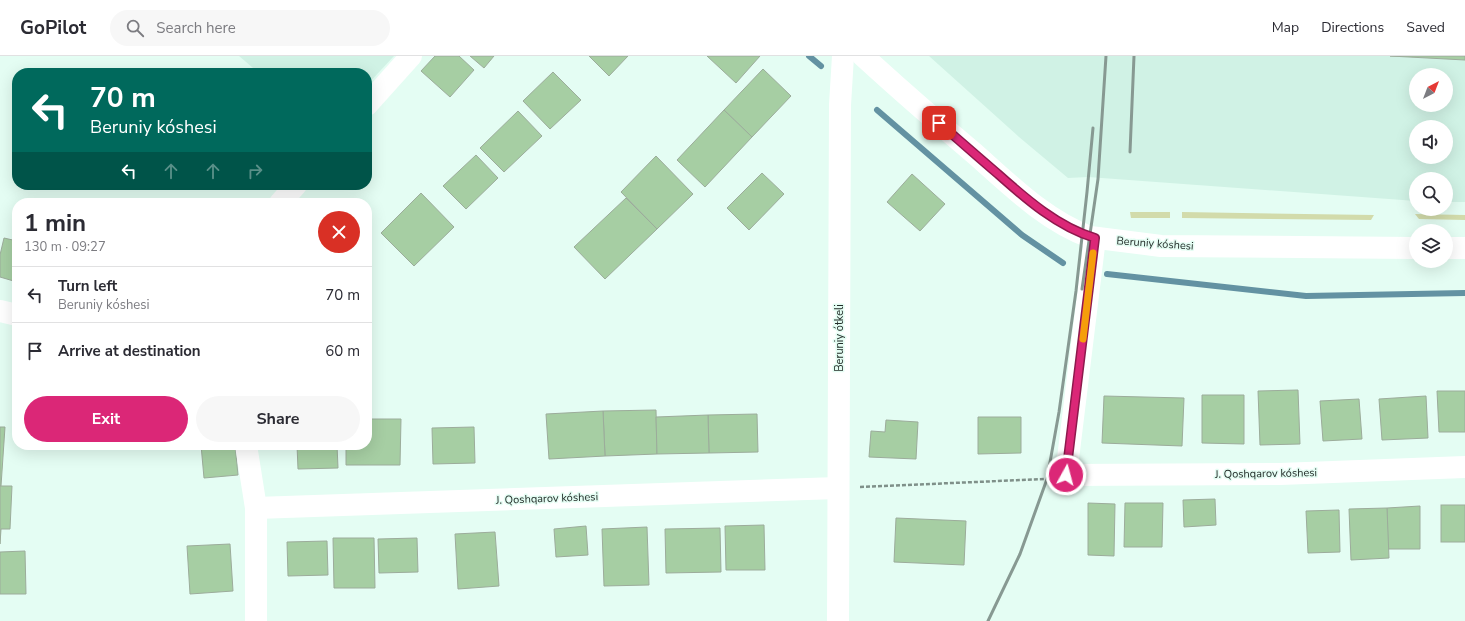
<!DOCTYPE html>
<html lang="en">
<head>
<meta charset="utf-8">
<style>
  :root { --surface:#fff; --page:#f7f7f7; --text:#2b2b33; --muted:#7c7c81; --line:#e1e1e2; --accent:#db2777 }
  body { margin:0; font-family:"Nunito Sans",sans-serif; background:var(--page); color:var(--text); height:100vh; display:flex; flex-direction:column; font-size:15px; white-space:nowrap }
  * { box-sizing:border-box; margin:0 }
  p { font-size:13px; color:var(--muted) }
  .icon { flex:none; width:22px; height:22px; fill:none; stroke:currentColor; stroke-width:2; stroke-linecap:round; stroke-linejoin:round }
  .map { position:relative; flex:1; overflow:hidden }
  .panel { position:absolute; left:12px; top:142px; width:360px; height:252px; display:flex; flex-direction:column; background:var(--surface); border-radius:16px; box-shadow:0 4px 16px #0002 }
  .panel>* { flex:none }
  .hud { position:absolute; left:12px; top:12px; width:360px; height:122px; border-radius:16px; box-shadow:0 4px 16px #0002; background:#00695c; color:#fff; overflow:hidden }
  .needle { width:26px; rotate:42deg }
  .controls { position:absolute; left:1409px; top:12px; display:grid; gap:8px }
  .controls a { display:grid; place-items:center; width:44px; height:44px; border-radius:50%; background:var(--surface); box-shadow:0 4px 16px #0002; font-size:20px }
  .pin { position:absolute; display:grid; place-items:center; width:34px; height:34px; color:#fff; margin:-17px; border-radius:8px; box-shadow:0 2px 6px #0006 }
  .me { position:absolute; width:44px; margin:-22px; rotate:7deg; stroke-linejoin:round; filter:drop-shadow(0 0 3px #0008) }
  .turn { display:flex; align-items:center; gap:14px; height:84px; padding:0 12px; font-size:18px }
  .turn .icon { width:52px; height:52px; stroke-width:2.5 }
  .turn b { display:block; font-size:28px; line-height:34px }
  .lanes { display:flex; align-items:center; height:38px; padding:0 12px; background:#0003; justify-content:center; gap:20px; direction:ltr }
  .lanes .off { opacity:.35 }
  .round { display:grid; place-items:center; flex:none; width:42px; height:42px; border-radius:21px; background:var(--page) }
  .overview { display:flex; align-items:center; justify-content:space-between; height:68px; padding:0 12px }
  h1 { font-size:24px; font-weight:700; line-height:30px }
  .cta { display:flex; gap:8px; margin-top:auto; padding:8px 12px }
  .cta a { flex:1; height:46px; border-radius:24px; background:var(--accent); color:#fff; font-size:16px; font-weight:700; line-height:46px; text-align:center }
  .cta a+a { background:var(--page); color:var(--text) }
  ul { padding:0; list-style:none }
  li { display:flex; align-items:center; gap:12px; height:56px; padding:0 12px; border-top:1px solid var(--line) }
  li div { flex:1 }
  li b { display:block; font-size:15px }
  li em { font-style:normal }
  header { display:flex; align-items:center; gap:24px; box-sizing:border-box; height:56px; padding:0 20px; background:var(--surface); border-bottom:1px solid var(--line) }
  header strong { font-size:19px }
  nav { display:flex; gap:22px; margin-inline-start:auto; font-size:14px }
  .search { width:280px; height:36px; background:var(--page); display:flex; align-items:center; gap:10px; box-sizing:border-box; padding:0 14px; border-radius:22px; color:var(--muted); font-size:15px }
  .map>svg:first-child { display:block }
  .built { fill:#d0f2e5; fill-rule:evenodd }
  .green { fill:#d2dbab }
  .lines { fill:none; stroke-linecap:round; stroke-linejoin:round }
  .stream { stroke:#6392a2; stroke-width:6 }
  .building { fill:#a6cea3; stroke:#9cac9b }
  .path { stroke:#7f9089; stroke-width:2.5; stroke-dasharray:4 2; stroke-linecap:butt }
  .minor { stroke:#fff; stroke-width:22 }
  .rail { stroke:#879992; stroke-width:3 }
  .route-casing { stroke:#8e194d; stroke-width:10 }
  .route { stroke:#db2777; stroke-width:7 }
  .slow { stroke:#f59e0b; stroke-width:7 }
  .labels { text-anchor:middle; stroke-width:3; stroke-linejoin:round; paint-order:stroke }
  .street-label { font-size:11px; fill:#232d29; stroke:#e4fdf3 }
</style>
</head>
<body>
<header>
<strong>GoPilot</strong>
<div class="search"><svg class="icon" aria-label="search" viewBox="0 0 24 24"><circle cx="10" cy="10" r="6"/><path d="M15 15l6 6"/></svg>Search here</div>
<nav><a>Map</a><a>Directions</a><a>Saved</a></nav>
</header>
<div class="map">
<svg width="1465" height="565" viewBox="0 0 1465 565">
  <rect width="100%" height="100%" fill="#e4fdf3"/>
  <g class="built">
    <path d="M239,0H394L367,29V17H259Z"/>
    <path d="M929,0H1465V146H1446V123H1416V145L1088,121L1068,122L1019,81ZM1416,19H1446V49H1416ZM1416,71H1446V101H1416Z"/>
  </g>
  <g class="green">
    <path d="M1130,156H1170V162H1131Z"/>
    <path d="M1182,156L1374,159L1371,164L1182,162Z"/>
    <path d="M1415,158L1465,159V164L1419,163Z"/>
  </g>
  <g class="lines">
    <g class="stream">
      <path d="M809,0L821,10"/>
      <path d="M877,54L1022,179L1063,207"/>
      <path d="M1107,218L1306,240L1465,237"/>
    </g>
  </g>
  <g class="building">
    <path d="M435,0H459L474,14L450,41L421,15Z"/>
    <path d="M470,0H494L484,12Z"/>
    <path d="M589,0H628L609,20Z"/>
    <path d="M707,0H760L736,27Z"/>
    <path d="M1390,0H1465V4Z"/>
    <path d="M763,13L791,40L752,81L724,54Z"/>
    <path d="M553,16L581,44L550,73L523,45Z"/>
    <path d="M724,54L752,81L705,131L677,104Z"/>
    <path d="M518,55L542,80L504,116L480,92Z"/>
    <path d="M476,99L498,122L466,153L443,130Z"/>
    <path d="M656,100L693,138L657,173L621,136Z"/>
    <path d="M762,117L784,138L749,174L727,152Z"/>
    <path d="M912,118L945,148L920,175L887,146Z"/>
    <path d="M421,137L454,171L414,210L381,177Z"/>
    <path d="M626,142L657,173L605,223L574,191Z"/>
    <path d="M4,182L17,185V226L0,221V199Z"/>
    <path d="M1298,334L1300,388L1260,389L1258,335Z"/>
    <path d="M1437,335H1465V376H1439Z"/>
    <path d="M1202,339H1244V388L1202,387Z"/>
    <path d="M1104,340L1184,342L1182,390L1102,387Z"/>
    <path d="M1426,340L1428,382L1382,384L1379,343Z"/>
    <path d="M1359,343L1362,383L1323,385L1320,345Z"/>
    <path d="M656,354L657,398L605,400L603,355Z"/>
    <path d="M603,355L605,400L549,403L546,358Z"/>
    <path d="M757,358L758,396L709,397L708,359Z"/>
    <path d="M708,359L709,397L657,398L656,361Z"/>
    <path d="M978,361H1021V397L978,398Z"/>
    <path d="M367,363H401L400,409H346V389H367Z"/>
    <path d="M886,364L918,366L916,403L869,401L871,375L885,376Z"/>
    <path d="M0,371H5L1,430H0Z"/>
    <path d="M474,371L475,407L433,408L432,372Z"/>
    <path d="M201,389H235L238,419L204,422Z"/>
    <path d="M297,389H337L338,412L298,413Z"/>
    <path d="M0,430H12L10,473H1L0,488Z"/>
    <path d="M1215,443L1216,469L1184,471L1183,444Z"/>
    <path d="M1088,447L1115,448L1114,500L1088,499Z"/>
    <path d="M1125,447H1163L1162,491H1124Z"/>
    <rect x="1441" y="449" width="24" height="37"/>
    <path d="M1420,450V493H1388L1387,452Z"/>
    <path d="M1387,452L1389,502L1351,504L1349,453Z"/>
    <path d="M1339,454L1340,496L1308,497L1306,455Z"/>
    <path d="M896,462L966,465L964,509L894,506Z"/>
    <path d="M764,469L765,514H726L725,470Z"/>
    <path d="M586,470L588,499L556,501L554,473Z"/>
    <path d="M647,471L649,529L604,530L602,473Z"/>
    <path d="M720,472L721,516L666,517L665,473Z"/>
    <path d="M495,476L499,530L458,533L455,478Z"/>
    <path d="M333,482H374L375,532H334Z"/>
    <path d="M417,482L418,516L379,517L378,483Z"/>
    <path d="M327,485L328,519L288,520L287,486Z"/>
    <path d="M230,488L233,535L190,538L187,490Z"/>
    <path d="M25,495L26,538H0V496Z"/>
  </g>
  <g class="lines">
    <path class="path" d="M860,431L1045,423"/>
    <g class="minor">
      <path d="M863,0C899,33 937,66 975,98C1010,129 1046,165 1090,181L1161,190L1416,192"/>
      <path d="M367,49L411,0"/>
      <path d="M280,147L296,129"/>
      <path d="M1095,182L1066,419L1280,418L1465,411"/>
      <path d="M1446,192H1465"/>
      <path d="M0,255L17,259"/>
      <path d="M246,389L256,452V565"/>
      <path d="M256,452L838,432"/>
      <path d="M838,565L840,49L843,0"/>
    </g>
    <g class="rail">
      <path d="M1130,96L1134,0"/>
      <path d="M1082,233L1098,123L1106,0"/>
      <path d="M988,565L1020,498L1047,423L1059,356L1076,235L1087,136L1093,72"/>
    </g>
  </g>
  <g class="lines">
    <defs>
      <path id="route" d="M939,67C959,84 978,101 998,118C1026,143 1058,171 1095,182L1066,419"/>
    </defs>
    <use href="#route" class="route-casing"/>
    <use href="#route" class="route"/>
    <path class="slow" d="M1083,283L1093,197"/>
  </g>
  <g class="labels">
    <g class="street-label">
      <text transform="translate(1155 187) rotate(4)" y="4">Beruniy kóshesi</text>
      <text transform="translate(839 282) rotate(-90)" y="4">Beruniy ótkeli</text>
      <text transform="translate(1266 417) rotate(-1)" y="4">J. Qoshqarov kóshesi</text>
      <text transform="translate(547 442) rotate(-2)" y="4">J. Qoshqarov kóshesi</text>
    </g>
  </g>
</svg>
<div class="controls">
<a><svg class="needle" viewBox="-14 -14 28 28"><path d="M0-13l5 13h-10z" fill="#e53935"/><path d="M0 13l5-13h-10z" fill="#7c7c81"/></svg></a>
<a><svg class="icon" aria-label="sound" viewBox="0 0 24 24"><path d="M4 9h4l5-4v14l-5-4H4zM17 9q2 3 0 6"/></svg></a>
<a><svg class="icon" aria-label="search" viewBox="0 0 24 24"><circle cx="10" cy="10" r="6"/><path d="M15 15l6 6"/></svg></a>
<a><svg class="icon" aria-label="layers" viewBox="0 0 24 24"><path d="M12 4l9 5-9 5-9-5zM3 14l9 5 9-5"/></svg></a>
</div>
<div class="pin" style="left:939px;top:67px;background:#d93025"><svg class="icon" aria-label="arrive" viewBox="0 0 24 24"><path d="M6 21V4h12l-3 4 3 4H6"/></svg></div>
<svg class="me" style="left:1066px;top:419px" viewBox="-20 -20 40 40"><circle r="17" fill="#db2777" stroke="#fff" stroke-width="3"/><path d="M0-11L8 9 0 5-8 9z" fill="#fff"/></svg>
<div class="hud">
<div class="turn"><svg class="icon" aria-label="left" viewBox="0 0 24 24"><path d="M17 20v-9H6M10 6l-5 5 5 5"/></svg><div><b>70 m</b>Beruniy kóshesi</div></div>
<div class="lanes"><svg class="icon" aria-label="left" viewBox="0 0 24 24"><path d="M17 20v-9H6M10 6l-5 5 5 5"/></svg><svg class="icon off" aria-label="ahead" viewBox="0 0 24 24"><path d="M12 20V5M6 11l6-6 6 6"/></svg><svg class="icon off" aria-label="ahead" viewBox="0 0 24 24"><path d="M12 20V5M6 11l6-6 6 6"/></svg><svg class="icon off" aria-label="right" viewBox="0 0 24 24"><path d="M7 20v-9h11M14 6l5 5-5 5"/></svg></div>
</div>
<section class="panel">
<div class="overview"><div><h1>1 min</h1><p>130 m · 09:27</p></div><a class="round" style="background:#d93025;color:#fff"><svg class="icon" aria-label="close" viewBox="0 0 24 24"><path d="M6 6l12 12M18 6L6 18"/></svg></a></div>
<ul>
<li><svg class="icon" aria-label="left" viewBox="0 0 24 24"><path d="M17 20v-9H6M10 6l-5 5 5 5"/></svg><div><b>Turn left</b><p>Beruniy kóshesi</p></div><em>70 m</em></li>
<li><svg class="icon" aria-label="arrive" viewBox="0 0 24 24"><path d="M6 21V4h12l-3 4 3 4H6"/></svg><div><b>Arrive at destination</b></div><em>60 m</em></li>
</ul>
<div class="cta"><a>Exit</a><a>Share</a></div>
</section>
</div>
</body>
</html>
